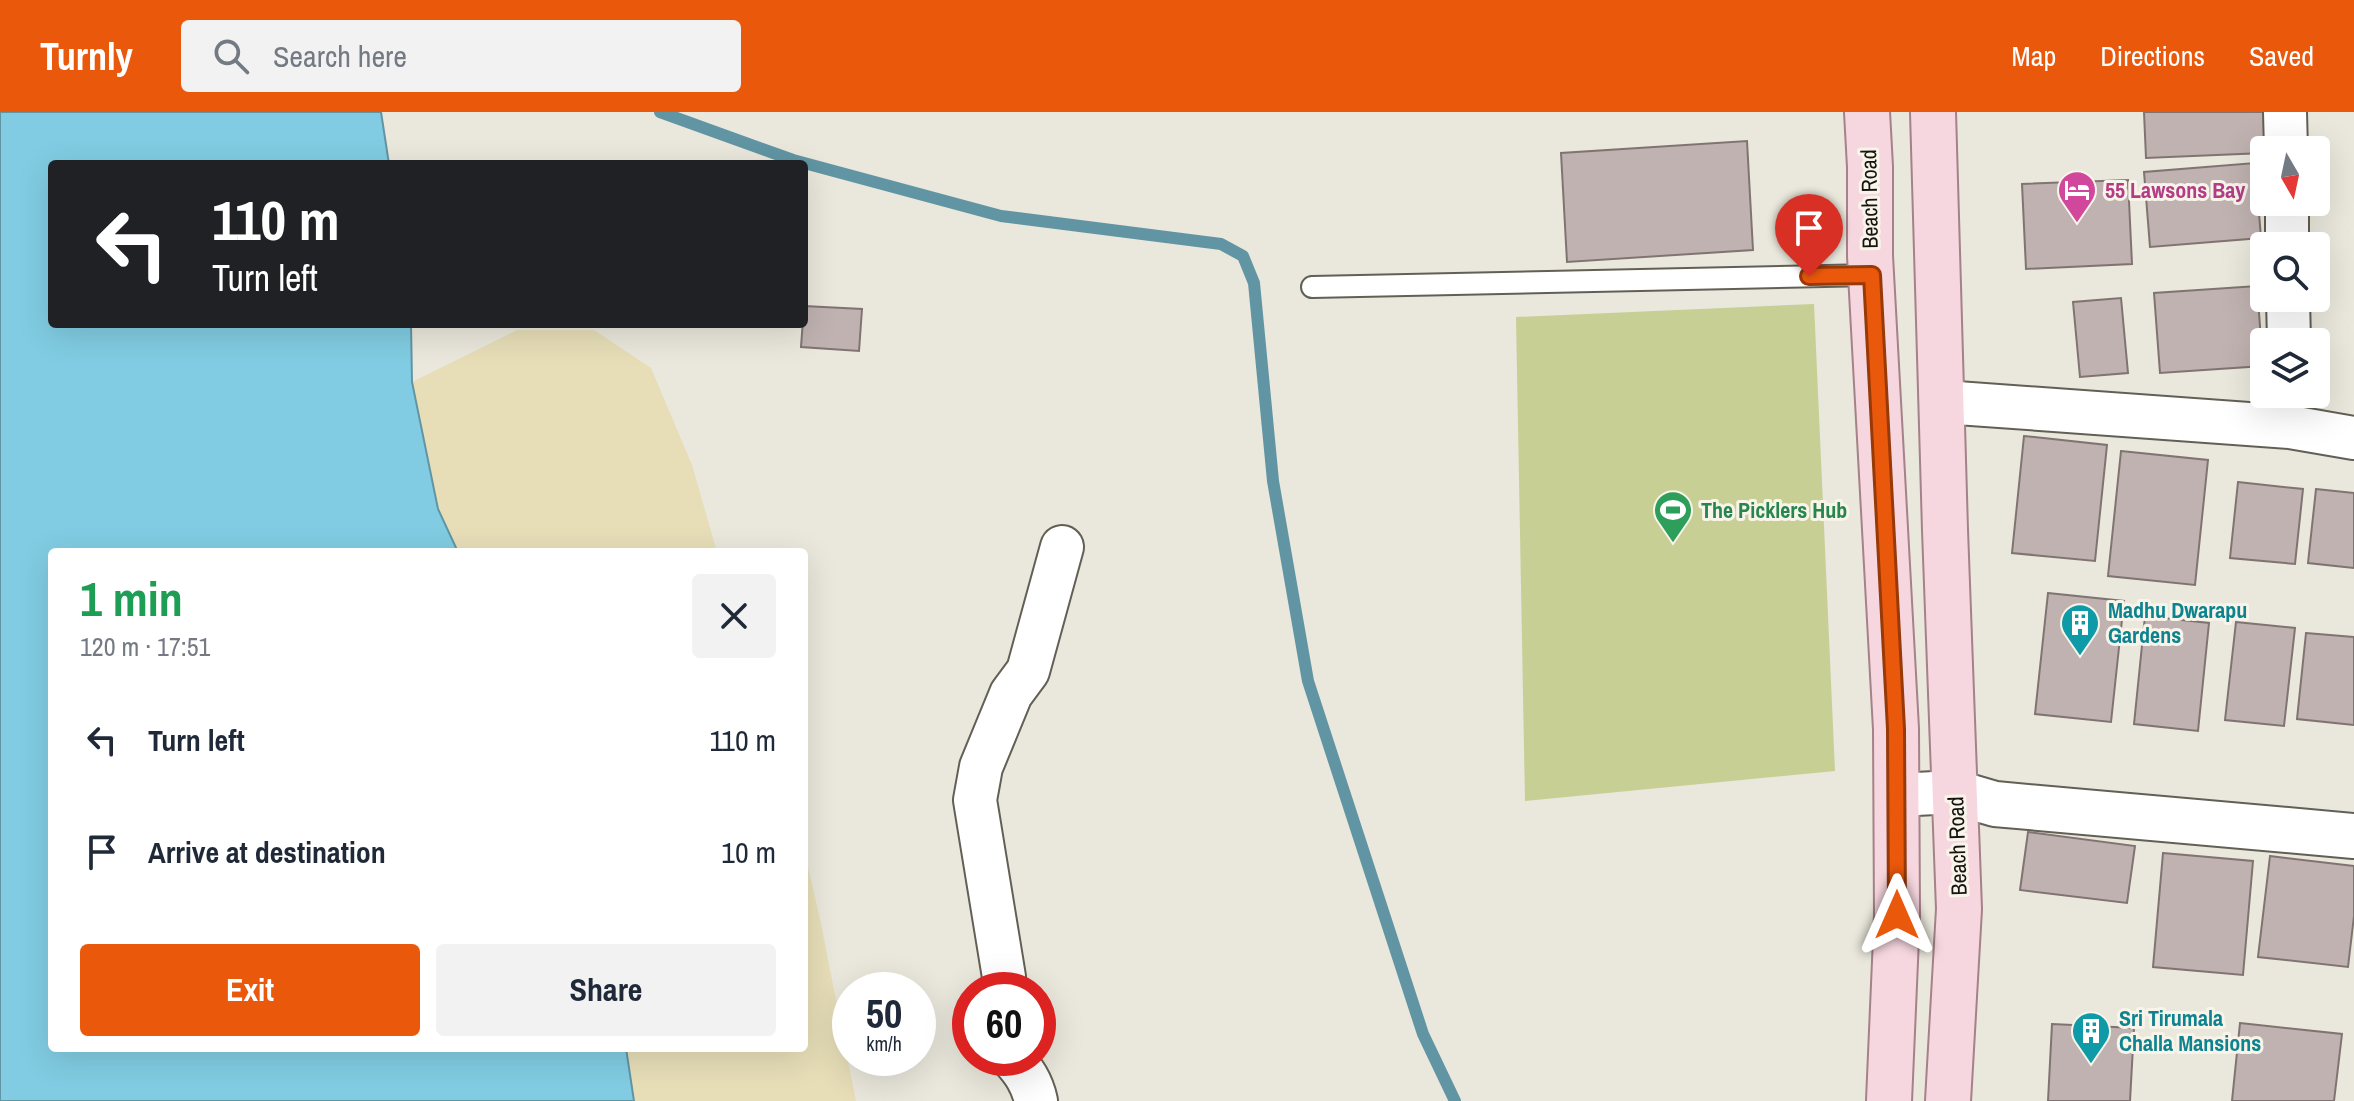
<!DOCTYPE html>
<html lang="en">
<head>
<meta charset="utf-8">
<style>
  :root { --surface:#fff; --page:#f2f2f3; --text:#1f2937; --muted:#747a83; --accent:#ea580c }
  body { margin:0; font-family:"Archivo Narrow",sans-serif; background:var(--page); color:var(--text); height:100vh; display:flex; flex-direction:column; font-size:30px; white-space:nowrap }
  * { box-sizing:border-box; margin:0 }
  p { font-size:26px; color:var(--muted) }
  .icon { flex:none; width:44px; height:44px; fill:none; stroke:currentColor; stroke-width:2; stroke-linecap:round; stroke-linejoin:round }
  .map { position:relative; flex:1; overflow:hidden }
  .details { position:absolute; left:48px; top:436px; width:760px; height:504px; display:flex; flex-direction:column; background:var(--surface); border-radius:8px; box-shadow:0 8px 32px #0002 }
  .details>* { flex:none }
  .banner { position:absolute; left:48px; top:48px; width:760px; height:168px; border-radius:8px; box-shadow:0 8px 32px #0002; background:#202124; color:#fff; overflow:hidden }
  .needle { width:52px; rotate:171deg }
  .fabs { position:absolute; left:2250px; top:24px; display:grid; gap:16px }
  .fabs a { display:grid; place-items:center; width:80px; height:80px; border-radius:8px; background:var(--surface); box-shadow:0 8px 32px #0002; font-size:40px }
  .speed { position:absolute; left:832px; top:860px; display:flex; gap:16px; font-size:40px; font-weight:700; text-align:center }
  .speed>* { display:grid; place-content:center; width:104px; height:104px; border-radius:50%; background:var(--surface); box-shadow:0 8px 32px #0002; line-height:1 }
  .speed small { font-size:20px; font-weight:400 }
  .speed .limit { border:12px solid #d22; background:#fff; color:#111 }
  .pin { position:absolute; display:grid; place-items:center; width:68px; height:68px; color:#fff; margin:-82px -34px; border-radius:50% 50% 50% 0; rotate:-45deg; box-shadow:0 0 8px #0007 }
  .pin .icon { rotate:45deg }
  .me { position:absolute; width:88px; margin:-44px; rotate:0deg; stroke-linejoin:round; filter:drop-shadow(0 0 6px #0008) }
  .turn { display:flex; align-items:center; gap:28px; height:168px; padding:0 32px; font-size:36px }
  .turn .icon { width:104px; height:104px; stroke-width:2.5 }
  .turn b { display:block; font-size:56px; line-height:68px }
  .round { display:grid; place-items:center; flex:none; width:84px; height:84px; border-radius:8px; background:var(--page) }
  .headline { display:flex; align-items:center; justify-content:space-between; height:136px; padding:0 32px }
  h1 { font-size:48px; font-weight:700; line-height:60px; color:#1e9e55 }
  .button { display:flex; gap:16px; margin-top:auto; padding:16px 32px }
  .button a { flex:1; height:92px; border-radius:8px; background:var(--accent); color:#fff; font-size:32px; font-weight:700; line-height:92px; text-align:center }
  .button a+a { background:var(--page); color:var(--text) }
  ul { padding:0; list-style:none }
  li { display:flex; align-items:center; gap:24px; height:112px; padding:0 32px }
  li div { flex:1 }
  li b { display:block; font-size:30px }
  li em { font-style:normal }
  header { display:flex; align-items:center; gap:48px; box-sizing:border-box; height:112px; padding:0 40px; background:var(--accent); color:#fff }
  header strong { font-size:38px }
  nav { display:flex; gap:44px; margin-inline-start:auto; font-size:28px }
  .search { width:560px; height:72px; background:var(--page); display:flex; align-items:center; gap:20px; box-sizing:border-box; padding:0 28px; border-radius:8px; color:var(--muted); font-size:30px }
  .map>svg:first-child { display:block }
  .green { fill:#c7cf95 }
  .sand { fill:#e7deb8 }
  .water { fill:#81cce2; stroke:#6195a3; stroke-width:2 }
  .lines { fill:none; stroke-linecap:round; stroke-linejoin:round }
  .stream { stroke:#6195a3; stroke-width:12 }
  .building { fill:#bfb2b0; stroke:#807472; stroke-width:2 }
  .service-casing { stroke:#625f55; stroke-width:24 }
  .minor-casing { stroke:#625f55; stroke-width:46 }
  .tertiary-casing { stroke:#625f55; stroke-width:48 }
  .primary-casing { stroke:#a58188; stroke-width:48 }
  .service { stroke:#fff; stroke-width:20 }
  .minor { stroke:#fff; stroke-width:42 }
  .tertiary { stroke:#fff; stroke-width:44 }
  .primary { stroke:#f7d7df; stroke-width:44 }
  .route-casing { stroke:#983908; stroke-width:20 }
  .route { stroke:#ea580c; stroke-width:14 }
  .labels { text-anchor:middle; stroke-width:6; stroke-linejoin:round; paint-order:stroke }
  .hotel-label { font-size:22px; font-weight:bold; fill:#b23c85; stroke:#f8f4e9; text-anchor:start }
  .street-label { font-size:22px; fill:#151410; stroke:#f8f4e9 }
  .leisure-label { font-size:22px; font-weight:bold; fill:#27864d; stroke:#f8f4e9; text-anchor:start }
  .culture-label { font-size:22px; font-weight:bold; fill:#0d838f; stroke:#f8f4e9; text-anchor:start }
</style>
</head>
<body>
<header>
<strong>Turnly</strong>
<div class="search"><svg class="icon" aria-label="search" viewBox="0 0 24 24"><circle cx="10" cy="10" r="6"/><path d="M15 15l6 6"/></svg>Search here</div>
<nav><a>Map</a><a>Directions</a><a>Saved</a></nav>
</header>
<div class="map">
<svg width="2354" height="989" viewBox="0 0 2354 989">
  <rect width="100%" height="100%" fill="#eae7dc"/>
  <path class="green" d="M1814,192L1835,659L1525,689L1516,205Z"/>
  <g class="sand">
    <path d="M517,218H594L651,256L692,353L717,440H458L438,397L412,270Z"/>
    <path d="M804,738L820,807L856,989H634L626,936H804Z"/>
  </g>
  <path class="water" d="M0,0H381L389,52H52V212H411L412,270L438,397L458,440H52V936H626L634,989H0Z"/>
  <g class="lines">
    <path class="stream" d="M660,0L793,48L1001,104L1221,132L1243,144L1254,171L1273,369L1308,569L1423,922L1455,989"/>
  </g>
  <g class="building">
    <path d="M2144,0H2264L2266,38L2264,41L2146,46Z"/>
    <path d="M1747,29L1753,138L1567,150L1561,41Z"/>
    <path d="M2255,51L2261,126L2150,135L2144,60Z"/>
    <path d="M2128,68L2132,152L2026,157L2022,72Z"/>
    <path d="M2257,174L2263,254L2160,261L2154,181Z"/>
    <path d="M2121,186L2128,261L2080,265L2073,190Z"/>
    <path d="M804,194L862,197L859,239L801,235Z"/>
    <path d="M2024,324L2107,333L2095,449L2012,441Z"/>
    <path d="M2121,339L2208,348L2195,473L2108,464Z"/>
    <path d="M2238,370L2303,377L2295,452L2230,446Z"/>
    <path d="M2316,377L2354,381V456L2308,451Z"/>
    <path d="M2048,481L2124,489L2111,610L2035,602Z"/>
    <path d="M2145,504L2209,511L2198,619L2134,612Z"/>
    <path d="M2236,510L2295,516L2284,614L2225,608Z"/>
    <path d="M2306,521L2354,525V613L2297,607Z"/>
    <path d="M2028,720L2135,734L2127,791L2020,778Z"/>
    <path d="M2163,741L2253,749L2243,863L2153,855Z"/>
    <path d="M2270,744L2354,754V804L2348,855L2258,845Z"/>
    <path d="M2240,911L2342,922L2334,989H2232Z"/>
    <path d="M2052,912L2134,916L2130,989H2048Z"/>
  </g>
  <g class="lines">
    <defs>
      <path id="service" d="M1312,175L1872,163"/>
      <g id="minor">
        <path d="M2285,0L2286,38"/>
        <path d="M2287,90V134"/>
        <path d="M2288,186L2289,230"/>
        <path d="M1943,290L2290,315L2354,326"/>
        <path d="M1897,683L1954,680"/>
        <path d="M1002,878L1004,865L975,688L981,655L1011,582L1028,559L1062,435"/>
        <path d="M1012,946C1024,959 1032,971 1036,989"/>
      </g>
      <path id="tertiary" d="M1954,680L1995,692L2354,724"/>
      <g id="primary">
        <path d="M1867,0L1870,55V144L1896,617L1897,803L1889,989"/>
        <path d="M1933,0L1945,418L1959,797L1948,989"/>
      </g>
    </defs>
    <use href="#service" class="service-casing"/>
    <use href="#minor" class="minor-casing"/>
    <use href="#tertiary" class="tertiary-casing"/>
    <use href="#primary" class="primary-casing"/>
    <use href="#service" class="service"/>
    <use href="#minor" class="minor"/>
    <use href="#tertiary" class="tertiary"/>
    <use href="#primary" class="primary"/>
  </g>
  <g class="lines">
    <defs>
      <path id="route" d="M1809,164L1872,163L1896,617L1897,803"/>
    </defs>
    <use href="#route" class="route-casing"/>
    <use href="#route" class="route"/>
  </g>
  <defs>
    <symbol id="hotel-pin" viewBox="-11 -11 22 30"><path d="M0 17L-7.5 6A9.5 9.5 0 1 1 7.5 6Z" fill="#d1479c" stroke="#f8f4e9"/><path d="M-6-4.5h1.5V1H6V5H4.5V3h-9V5H-6ZM-4 0a1.8 1.8 0 1 1 3.6 0ZM.5 0V-2.5h3Q6-2.5 6 0Z" fill="#fff"/></symbol>
    <symbol id="stadium-pin" viewBox="-11 -11 22 30"><path d="M0 17L-7.5 6A9.5 9.5 0 1 1 7.5 6Z" fill="#2e9e5b" stroke="#f8f4e9"/><path d="M0-5a6.5 5 0 1 0 0 10a6.5 5 0 1 0 0-10ZM-3.5-1.8h7v3.6h-7Z" fill="#fff"/></symbol>
    <symbol id="building-pin" viewBox="-11 -11 22 30"><path d="M0 17L-7.5 6A9.5 9.5 0 1 1 7.5 6Z" fill="#0f9aa8" stroke="#f8f4e9"/><path d="M-4-6H4V6H1V3H-1V6H-4ZM-2.5-4.3h1.7v1.8h-1.7ZM.8-4.3h1.7v1.8H.8ZM-2.5-1h1.7V.8h-1.7ZM.8-1h1.7V.8H.8Z" fill="#fff"/></symbol>
  </defs>
  <g fill-rule="evenodd">
    <use href="#hotel-pin" x="2055" y="56" width="44" height="60"/>
    <use href="#stadium-pin" x="1651" y="376" width="44" height="60"/>
    <use href="#building-pin" x="2058" y="489" width="44" height="60"/>
    <use href="#building-pin" x="2069" y="897" width="44" height="60"/>
  </g>
  <g class="labels">
    <g class="hotel-label">
      <text x="2105" y="86">55 Lawsons Bay</text>
    </g>
    <g class="street-label">
      <text transform="translate(1869 87) rotate(-91)" y="8">Beach Road</text>
      <text transform="translate(1957 734) rotate(-92)" y="8">Beach Road</text>
    </g>
    <g class="leisure-label">
      <text x="1701" y="406">The Picklers Hub</text>
    </g>
    <g class="culture-label">
      <text x="2108" y="506">Madhu Dwarapu<tspan x="2108" dy="25">Gardens</tspan></text>
      <text x="2119" y="914">Sri Tirumala<tspan x="2119" dy="25">Challa Mansions</tspan></text>
    </g>
  </g>
</svg>
<div class="fabs">
<a><svg class="needle" viewBox="-14 -14 28 28"><path d="M0-13l5 13h-10z" fill="#e53935"/><path d="M0 13l5-13h-10z" fill="#747a83"/></svg></a>
<a><svg class="icon" aria-label="search" viewBox="0 0 24 24"><circle cx="10" cy="10" r="6"/><path d="M15 15l6 6"/></svg></a>
<a><svg class="icon" aria-label="layers" viewBox="0 0 24 24"><path d="M12 4l9 5-9 5-9-5zM3 14l9 5 9-5"/></svg></a>
</div>
<div class="speed"><div>50<small>km/h</small></div><div class="limit">60</div></div>
<div class="pin" style="left:1809px;top:164px;background:#d93025"><svg class="icon" aria-label="arrive" viewBox="0 0 24 24"><path d="M6 21V4h12l-3 4 3 4H6"/></svg></div>
<svg class="me" style="left:1897px;top:803px" viewBox="-20 -20 40 40"><path d="M0-17L14 15 0 8-14 15z" fill="#ea580c" stroke="#fff" stroke-width="4"/></svg>
<div class="banner">
<div class="turn"><svg class="icon" aria-label="left" viewBox="0 0 24 24"><path d="M17 20v-9H6M10 6l-5 5 5 5"/></svg><div><b>110 m</b>Turn left</div></div>
</div>
<section class="details">
<div class="headline"><div><h1>1 min</h1><p>120 m · 17:51</p></div><a class="round"><svg class="icon" aria-label="close" viewBox="0 0 24 24"><path d="M6 6l12 12M18 6L6 18"/></svg></a></div>
<ul>
<li><svg class="icon" aria-label="left" viewBox="0 0 24 24"><path d="M17 20v-9H6M10 6l-5 5 5 5"/></svg><div><b>Turn left</b></div><em>110 m</em></li>
<li><svg class="icon" aria-label="arrive" viewBox="0 0 24 24"><path d="M6 21V4h12l-3 4 3 4H6"/></svg><div><b>Arrive at destination</b></div><em>10 m</em></li>
</ul>
<div class="button"><a>Exit</a><a>Share</a></div>
</section>
</div>
</body>
</html>
